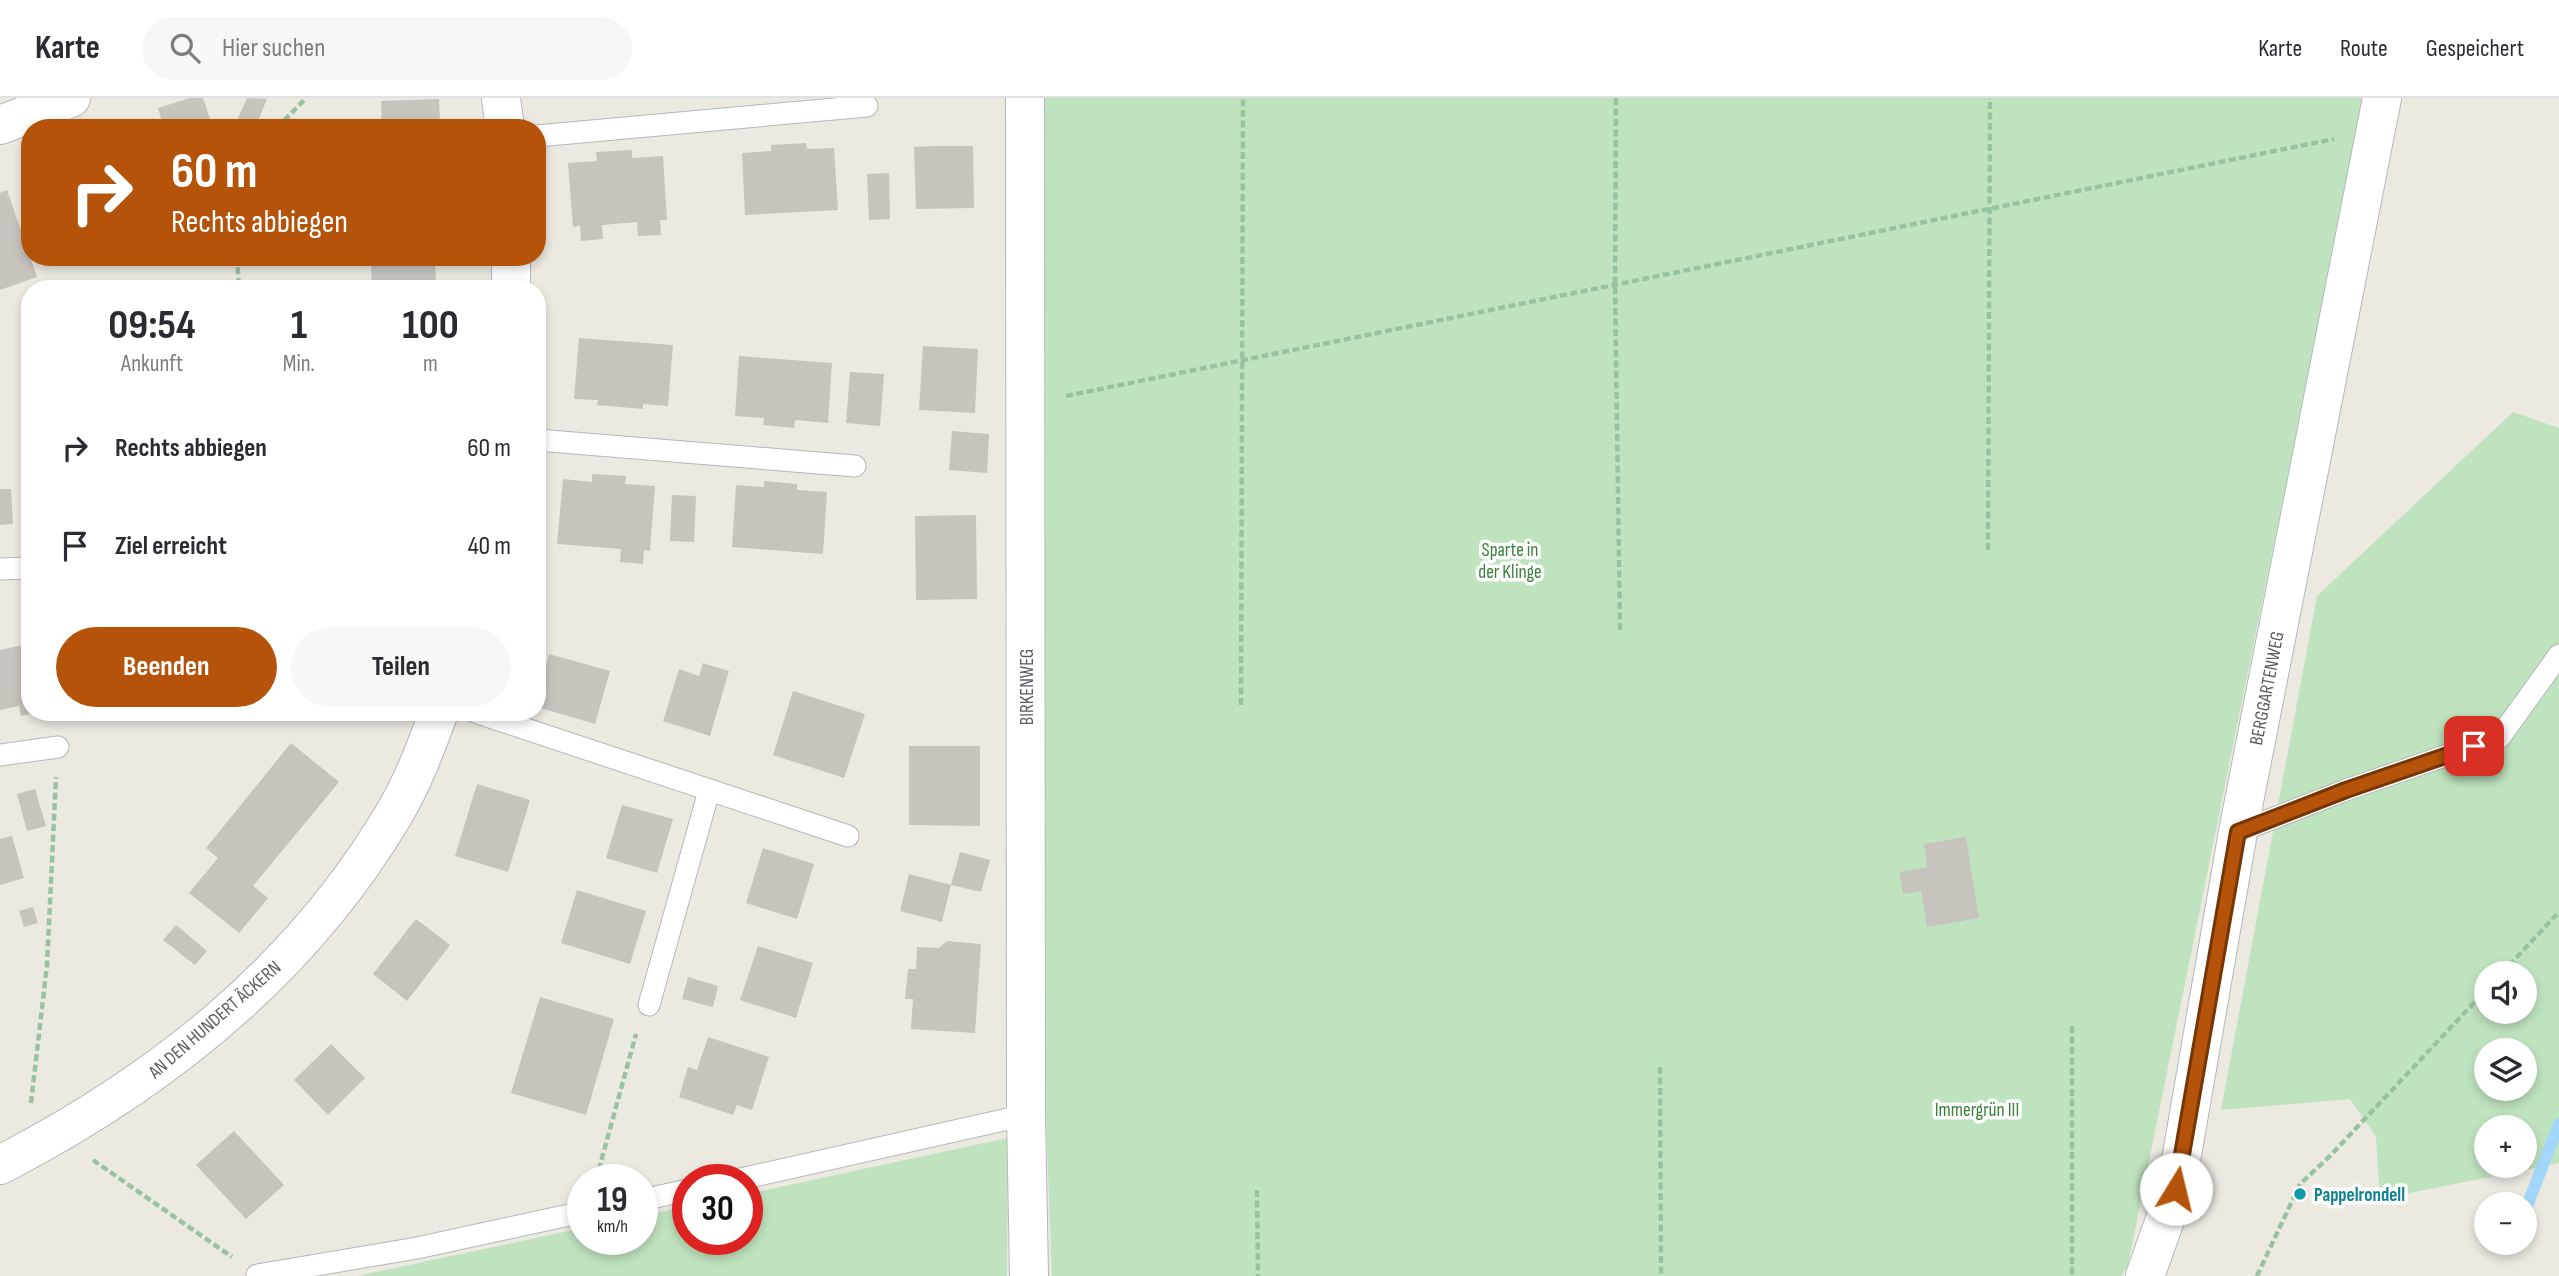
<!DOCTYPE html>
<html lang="de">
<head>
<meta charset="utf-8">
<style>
  :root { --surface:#fff; --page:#f7f7f7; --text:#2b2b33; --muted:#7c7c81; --line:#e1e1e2; --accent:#b45309 }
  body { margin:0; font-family:"Sofia Sans Condensed",sans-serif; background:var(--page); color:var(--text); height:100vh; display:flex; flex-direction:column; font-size:26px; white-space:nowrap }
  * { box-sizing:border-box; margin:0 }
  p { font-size:23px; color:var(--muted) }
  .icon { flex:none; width:38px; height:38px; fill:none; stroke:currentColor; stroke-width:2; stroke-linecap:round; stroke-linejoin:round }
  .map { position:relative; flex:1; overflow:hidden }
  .side { position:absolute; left:21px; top:182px; width:525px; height:441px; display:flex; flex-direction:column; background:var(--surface); border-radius:28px; box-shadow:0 4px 10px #0003 }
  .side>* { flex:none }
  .hud { position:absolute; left:21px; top:21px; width:525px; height:147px; border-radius:28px; box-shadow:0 4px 10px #0003; background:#b45309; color:#fff; overflow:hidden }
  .fabs { position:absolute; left:2474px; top:863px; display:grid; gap:14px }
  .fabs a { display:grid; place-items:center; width:63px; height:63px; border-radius:50%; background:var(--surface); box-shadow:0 4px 10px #0003; font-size:35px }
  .speed { position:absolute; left:567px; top:1066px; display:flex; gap:14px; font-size:35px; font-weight:700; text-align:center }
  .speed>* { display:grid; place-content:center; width:91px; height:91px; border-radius:50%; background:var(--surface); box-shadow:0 4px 10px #0003; line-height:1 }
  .speed small { font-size:18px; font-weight:400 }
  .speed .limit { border:10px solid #d22; background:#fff; color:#111 }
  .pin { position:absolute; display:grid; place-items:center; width:60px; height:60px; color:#fff; margin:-30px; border-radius:14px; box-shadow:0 4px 10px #0006 }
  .me { position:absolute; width:77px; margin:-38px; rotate:9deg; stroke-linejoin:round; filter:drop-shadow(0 0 5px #0008) }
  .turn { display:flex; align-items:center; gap:24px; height:147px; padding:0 35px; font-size:32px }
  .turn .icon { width:91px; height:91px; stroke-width:2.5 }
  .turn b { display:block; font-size:49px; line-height:60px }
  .eta { display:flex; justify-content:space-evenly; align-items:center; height:119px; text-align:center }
  .eta b { font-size:42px; font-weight:700; line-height:49px }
  .button { display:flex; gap:14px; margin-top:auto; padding:14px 35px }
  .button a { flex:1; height:80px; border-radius:42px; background:var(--accent); color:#fff; font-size:28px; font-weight:700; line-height:80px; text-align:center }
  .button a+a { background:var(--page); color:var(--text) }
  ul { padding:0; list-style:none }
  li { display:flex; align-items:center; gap:21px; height:98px; padding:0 35px }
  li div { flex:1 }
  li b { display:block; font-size:26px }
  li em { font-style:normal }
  header { display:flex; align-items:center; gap:42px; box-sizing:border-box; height:98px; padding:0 35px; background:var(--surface); border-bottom:2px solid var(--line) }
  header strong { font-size:33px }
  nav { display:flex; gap:38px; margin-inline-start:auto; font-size:24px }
  .search { width:490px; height:63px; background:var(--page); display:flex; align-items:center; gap:18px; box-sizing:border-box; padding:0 24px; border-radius:38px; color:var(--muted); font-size:26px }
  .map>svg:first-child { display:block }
  .green { fill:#bfe3be; fill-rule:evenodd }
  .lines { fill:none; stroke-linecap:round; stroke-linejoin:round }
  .stream { stroke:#a2d7fb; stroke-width:12 }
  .building { fill:#c7c4be }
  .service-casing { stroke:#b4b7bb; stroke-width:23 }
  .minor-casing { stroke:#b4b7bb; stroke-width:40 }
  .path { stroke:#98c3a2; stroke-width:4.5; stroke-dasharray:7 3.5; stroke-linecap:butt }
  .service { stroke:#fff; stroke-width:21 }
  .minor { stroke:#fff; stroke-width:38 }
  .route-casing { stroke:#753606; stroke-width:18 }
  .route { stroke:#b45309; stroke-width:12 }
  .culture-dot { fill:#0f9aa8; stroke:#fff; stroke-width:2.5 }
  .labels { text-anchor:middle; stroke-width:7; stroke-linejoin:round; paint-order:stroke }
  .park-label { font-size:19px; fill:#388239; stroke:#fff }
  .street-label { font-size:19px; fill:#595d61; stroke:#fff }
  .culture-label { font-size:19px; font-weight:bold; fill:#0d838f; stroke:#fff; text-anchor:start }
</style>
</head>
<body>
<header>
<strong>Karte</strong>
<div class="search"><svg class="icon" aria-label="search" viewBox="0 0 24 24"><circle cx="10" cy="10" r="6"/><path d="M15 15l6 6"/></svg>Hier suchen</div>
<nav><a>Karte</a><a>Route</a><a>Gespeichert</a></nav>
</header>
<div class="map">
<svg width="2559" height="1178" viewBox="0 0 2559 1178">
  <rect width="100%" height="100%" fill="#ece9e1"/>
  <g class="green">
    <path d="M1043,0H2364L2128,1167L2121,1178H1052L1046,1022Z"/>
    <path d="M2513,314L2559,330V1065L2380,1101L2376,1039L2350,1001L2221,1012L2317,498ZM2487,875H2525V914H2487ZM2487,952H2525V990H2487ZM2487,1029H2525V1068H2487Z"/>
    <path d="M1008,1040L1007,1178H357L583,1130V1141H642V1118L688,1108V1141H747V1096Z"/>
  </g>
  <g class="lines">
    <path class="stream" d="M2525,1113L2559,1026"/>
  </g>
  <g class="building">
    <path d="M190,0H203L213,30H164L158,10Z"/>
    <path d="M247,0L267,1L255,30H241L235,27Z"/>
    <path d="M439,1L440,22H449V30H382L381,3Z"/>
    <path d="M806,45L807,51L834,50L838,112L745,117L742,55L771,53V47Z"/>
    <path d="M936,48H973L974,110L916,111L914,49Z"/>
    <path d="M632,52V60L663,58L667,122H660L661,137L638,138L637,124L602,127L603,141L581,143L580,128L573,129L568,65L597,63L596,54Z"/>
    <path d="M889,75L890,121L869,122L867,76Z"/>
    <path d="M7,92L37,179L0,192V95Z"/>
    <path d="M435,163L436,184H445V191H372L371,165Z"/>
    <path d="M579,240L673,247L668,308L643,306V311L597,307L598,302L574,301Z"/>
    <path d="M923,248L978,251L975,315L919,312Z"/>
    <path d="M739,258L832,265L828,325L795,322L794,330L763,327L764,320L735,318Z"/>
    <path d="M850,274L884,276L880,328L846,325Z"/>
    <path d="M952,333L989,336L987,375L949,372Z"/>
    <path d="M592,376L626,378L625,386L655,388L650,453L644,452L643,466L620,464L621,451L557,446L563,381L592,384Z"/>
    <path d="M764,383L797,386V392L827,394L823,456L732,449L736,387L764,389Z"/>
    <path d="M0,391H11L13,426L0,427Z"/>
    <path d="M672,397L696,398L694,444L670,443Z"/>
    <path d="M976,417L977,501L916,502L915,418Z"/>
    <path d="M28,546L30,616L21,618L19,608L0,612V552Z"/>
    <path d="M549,556L610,573L595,626L537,609V599Z"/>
    <path d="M703,565L729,573L710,638L663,623L679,571L699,578Z"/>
    <path d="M793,593L865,616L844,680L773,657Z"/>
    <path d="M291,645L339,684L253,788L268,800L239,835L189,795L218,760L206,750Z"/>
    <path d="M909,648H980V728L909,727Z"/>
    <path d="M477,686L530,702L508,774L455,758Z"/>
    <path d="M35,691L46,728L27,733L17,696Z"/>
    <path d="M622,707L673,721L657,775L606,760Z"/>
    <path d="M12,738L24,780L0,787V741Z"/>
    <path d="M1966,739L1979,820L1927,829L1921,793L1903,796L1899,774L1927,769L1924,746Z"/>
    <path d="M763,750L814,766L797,821L746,805Z"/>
    <path d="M960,754L990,762L981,794L951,787Z"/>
    <path d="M909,776L951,787L942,824L900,813Z"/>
    <path d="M577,792L646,813L630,866L561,845Z"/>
    <path d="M33,809L38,825L24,829L19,813Z"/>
    <path d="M416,821L450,847L407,903L373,876Z"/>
    <path d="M176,827L207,853L195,867L163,842Z"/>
    <path d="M947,843L981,846L975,935L911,931L913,901H905L908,871H916L917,849L939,850Z"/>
    <path d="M758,848L813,865L796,920L740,902Z"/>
    <path d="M688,879L718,888L713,909L682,901Z"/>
    <path d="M540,899L614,921L586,1017L511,995Z"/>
    <path d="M708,939L769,959L752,1012L737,1007L733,1017L679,999L688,969L697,972Z"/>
    <path d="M331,946L365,980L328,1017L294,982Z"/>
    <path d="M234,1033L284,1087L246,1121L196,1067Z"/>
  </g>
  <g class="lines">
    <defs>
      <g id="service">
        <path d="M537,38L867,8"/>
        <path d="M537,342L855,368"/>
        <path d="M0,471L30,470"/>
        <path d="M475,614L848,738"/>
        <path d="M0,657L58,649"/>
        <path d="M2238,734L2346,692L2500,639L2559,557"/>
        <path d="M649,907L709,693"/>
        <path d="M736,1082L1026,1017"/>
        <path d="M642,1102L688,1092"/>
        <path d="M257,1177L417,1150L583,1114"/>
      </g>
      <g id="minor">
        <path d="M501,0L505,30"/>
        <path d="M1025,0L1026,1017L1029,1178"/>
        <path d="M0,27L71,0"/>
        <path d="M511,159V191"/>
        <path d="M0,1067C161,984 301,873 394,716C413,684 426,649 439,614"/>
        <path d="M2145,1178L2176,1091L2238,734L2382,0"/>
      </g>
    </defs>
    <use href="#service" class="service-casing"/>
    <use href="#minor" class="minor-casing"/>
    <g class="path">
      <path d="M1616,0L1615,187L1620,534"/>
      <path d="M277,30L306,0"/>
      <path d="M237,159L239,191"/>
      <path d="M1066,298L2334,41"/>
      <path d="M1988,452L1990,0"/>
      <path d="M1241,607L1243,0"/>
      <path d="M2502,875L2559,814"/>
      <path d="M2072,928V1178"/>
      <path d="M1660,969L1661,1178"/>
      <path d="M31,1005L47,867L56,679"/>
      <path d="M93,1062L232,1159"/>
      <path d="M596,1082L636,936"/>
      <path d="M1257,1092L1258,1178"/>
      <path d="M2257,1178L2300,1086L2329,1059L2487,891"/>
    </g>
    <use href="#service" class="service"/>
    <use href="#minor" class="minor"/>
  </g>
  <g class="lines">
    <defs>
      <path id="route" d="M2176,1091L2238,734L2346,692L2474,648"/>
    </defs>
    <use href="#route" class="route-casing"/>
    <use href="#route" class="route"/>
  </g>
  <circle class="culture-dot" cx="2300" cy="1096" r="7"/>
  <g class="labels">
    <g class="park-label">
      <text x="1510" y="458">Sparte in<tspan x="1510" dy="22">der Klinge</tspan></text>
      <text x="1977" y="1018">Immergrün III</text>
    </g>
    <g class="street-label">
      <text transform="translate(1026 589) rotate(-90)" y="7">BIRKENWEG</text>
      <text transform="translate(2266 590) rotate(-79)" y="7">BERGGARTENWEG</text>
      <text transform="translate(214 921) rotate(-41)" y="7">AN DEN HUNDERT ÄCKERN</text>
    </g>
    <g class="culture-label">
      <text x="2314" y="1103">Pappelrondell</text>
    </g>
  </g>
</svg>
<div class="fabs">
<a><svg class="icon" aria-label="sound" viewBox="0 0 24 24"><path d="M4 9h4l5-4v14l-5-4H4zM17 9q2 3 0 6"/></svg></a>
<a><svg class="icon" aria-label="layers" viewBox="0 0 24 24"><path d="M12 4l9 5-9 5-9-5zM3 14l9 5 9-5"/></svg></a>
<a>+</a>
<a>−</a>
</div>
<div class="speed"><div>19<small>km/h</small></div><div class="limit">30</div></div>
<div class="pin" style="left:2474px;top:648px;background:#d93025"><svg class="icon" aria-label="arrive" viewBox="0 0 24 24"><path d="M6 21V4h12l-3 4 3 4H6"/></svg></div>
<svg class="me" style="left:2176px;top:1091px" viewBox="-20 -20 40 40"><circle r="19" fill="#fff"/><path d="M0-13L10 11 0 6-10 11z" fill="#b45309"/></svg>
<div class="hud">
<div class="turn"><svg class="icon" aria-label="right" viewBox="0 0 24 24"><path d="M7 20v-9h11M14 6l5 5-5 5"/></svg><div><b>60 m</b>Rechts abbiegen</div></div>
</div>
<section class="side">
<div class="eta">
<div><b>09:54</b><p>Ankunft</p></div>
<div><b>1</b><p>Min.</p></div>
<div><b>100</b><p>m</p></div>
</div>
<ul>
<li><svg class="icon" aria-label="right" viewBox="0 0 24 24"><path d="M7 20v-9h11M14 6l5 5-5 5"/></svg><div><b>Rechts abbiegen</b></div><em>60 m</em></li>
<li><svg class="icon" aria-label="arrive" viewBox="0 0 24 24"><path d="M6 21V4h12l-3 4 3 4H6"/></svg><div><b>Ziel erreicht</b></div><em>40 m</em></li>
</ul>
<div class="button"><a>Beenden</a><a>Teilen</a></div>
</section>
</div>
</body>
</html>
